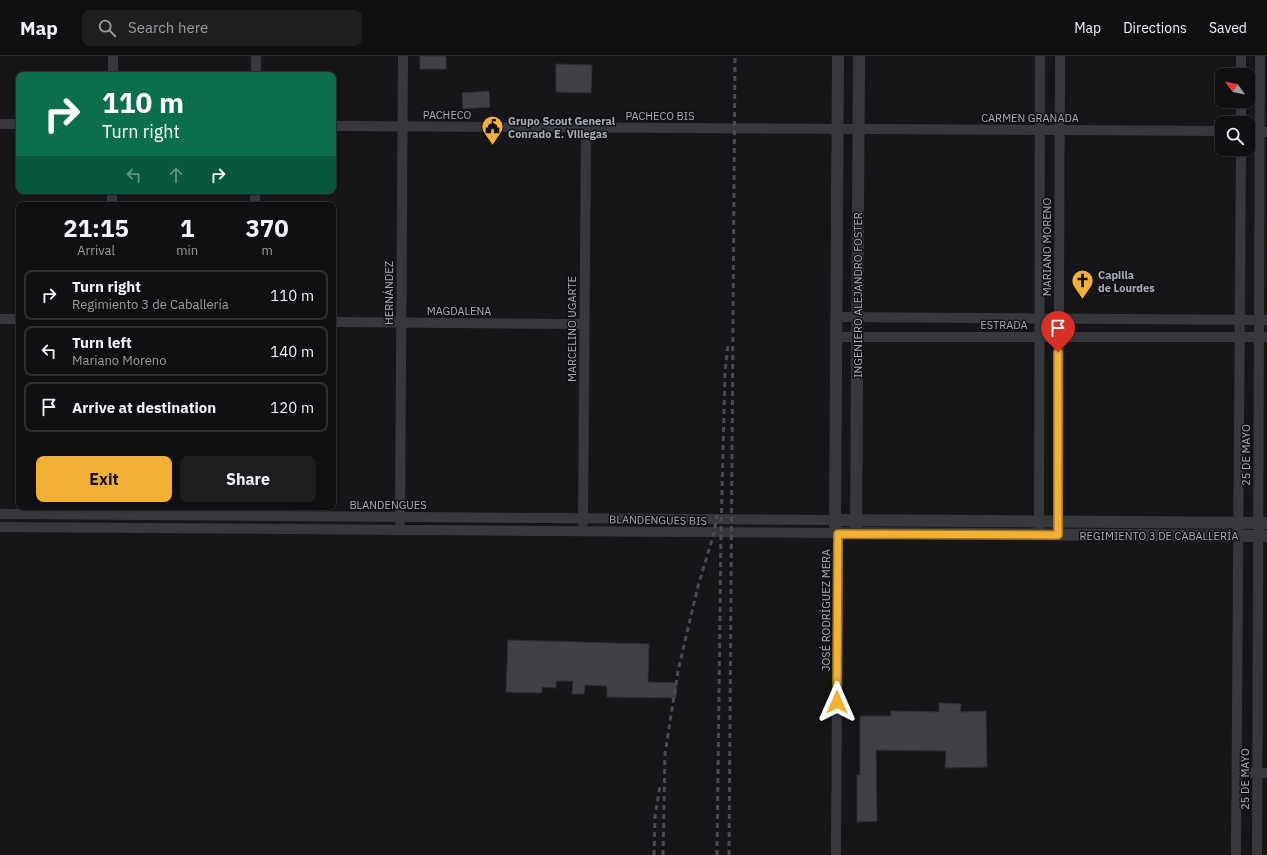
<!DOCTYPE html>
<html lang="en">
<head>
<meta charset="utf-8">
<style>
  :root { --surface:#101012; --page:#1e1e20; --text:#f1f3f6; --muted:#9c9d9f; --line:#303032; --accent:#f2b134 }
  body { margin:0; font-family:"IBM Plex Sans",sans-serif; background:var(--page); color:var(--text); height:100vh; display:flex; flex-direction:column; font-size:15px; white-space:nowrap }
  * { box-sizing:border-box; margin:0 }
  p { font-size:13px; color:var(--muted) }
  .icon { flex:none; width:22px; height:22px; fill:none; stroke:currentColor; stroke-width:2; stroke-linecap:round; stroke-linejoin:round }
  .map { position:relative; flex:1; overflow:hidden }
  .side { position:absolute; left:16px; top:146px; width:320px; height:308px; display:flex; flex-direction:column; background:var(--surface); border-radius:8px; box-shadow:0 1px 3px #0004,0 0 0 1px var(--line) }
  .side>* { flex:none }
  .guide { position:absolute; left:16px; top:16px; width:320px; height:122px; border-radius:8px; box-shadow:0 1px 3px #0004,0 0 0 1px var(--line); background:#0b6e4f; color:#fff; overflow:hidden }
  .needle { width:26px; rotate:302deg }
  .controls { position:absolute; left:1215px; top:12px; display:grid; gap:8px }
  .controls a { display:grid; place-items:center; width:40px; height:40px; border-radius:8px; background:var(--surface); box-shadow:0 1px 3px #0004,0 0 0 1px var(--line); font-size:20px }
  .pin { position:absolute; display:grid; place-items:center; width:34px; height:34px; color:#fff; margin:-41px -17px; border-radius:50% 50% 50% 0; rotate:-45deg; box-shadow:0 0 4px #0007 }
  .pin .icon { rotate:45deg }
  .me { position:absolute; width:44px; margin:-22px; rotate:0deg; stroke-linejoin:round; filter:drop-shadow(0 0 3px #0008) }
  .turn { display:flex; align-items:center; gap:14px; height:84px; padding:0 20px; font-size:18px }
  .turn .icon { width:52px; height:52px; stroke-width:2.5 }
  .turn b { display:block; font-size:28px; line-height:34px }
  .lanes { display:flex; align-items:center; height:38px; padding:0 20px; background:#0003; justify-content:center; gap:20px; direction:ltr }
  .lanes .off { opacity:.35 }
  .eta { display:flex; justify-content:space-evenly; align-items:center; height:68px; text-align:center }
  .eta b { font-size:24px; font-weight:800; line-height:28px }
  .cta { display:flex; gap:8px; margin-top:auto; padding:8px 20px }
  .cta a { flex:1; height:46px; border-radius:8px; background:var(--accent); color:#111; font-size:16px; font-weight:800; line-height:46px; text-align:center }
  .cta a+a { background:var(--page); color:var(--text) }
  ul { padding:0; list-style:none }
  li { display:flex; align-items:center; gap:12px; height:50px; margin:0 8px 6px; padding:0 12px; border:2px solid var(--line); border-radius:8px }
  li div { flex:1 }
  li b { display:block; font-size:15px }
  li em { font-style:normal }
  header { display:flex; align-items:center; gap:24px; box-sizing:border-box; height:56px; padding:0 20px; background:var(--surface); border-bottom:1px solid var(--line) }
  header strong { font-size:19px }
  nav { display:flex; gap:22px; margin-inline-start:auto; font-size:14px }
  .search { width:280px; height:36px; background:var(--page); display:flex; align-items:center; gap:10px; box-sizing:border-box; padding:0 14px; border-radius:8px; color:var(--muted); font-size:15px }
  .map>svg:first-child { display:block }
  .building { fill:#404145; stroke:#303034 }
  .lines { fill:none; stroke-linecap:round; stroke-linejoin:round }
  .minor { stroke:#37383d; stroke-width:10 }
  .tertiary { stroke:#37383d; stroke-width:12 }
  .rail { stroke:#4a4c52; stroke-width:3; stroke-dasharray:5 4; stroke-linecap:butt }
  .route-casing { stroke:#9d7322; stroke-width:10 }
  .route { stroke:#f2b134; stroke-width:7 }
  .labels { text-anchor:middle; stroke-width:3; stroke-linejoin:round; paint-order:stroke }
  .street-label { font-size:11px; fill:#a8adb8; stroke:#111113 }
  .poi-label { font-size:11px; font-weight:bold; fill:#a8adb8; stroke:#111113; text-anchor:start }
</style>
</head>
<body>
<header>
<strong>Map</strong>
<div class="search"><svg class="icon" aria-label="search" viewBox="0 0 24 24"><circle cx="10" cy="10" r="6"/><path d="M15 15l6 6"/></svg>Search here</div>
<nav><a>Map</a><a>Directions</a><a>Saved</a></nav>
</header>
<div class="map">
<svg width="1267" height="799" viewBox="0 0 1267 799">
  <rect width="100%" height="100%" fill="#161618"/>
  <g class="building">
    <rect x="420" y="0" width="26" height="13"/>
    <path d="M556,8L592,9L591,37L556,36Z"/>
    <path d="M489,35L490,51L463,53L462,37Z"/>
    <path d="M508,584L649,588L648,626L677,627L676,642L607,641V630L585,629L584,638H572L573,625H556V632L542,631V637L506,636Z"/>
    <path d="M939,647L961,648L960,656L986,655L987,711L945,712L946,695L876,694L877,765L857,766V719H860V660H891V655L939,656Z"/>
  </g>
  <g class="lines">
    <g class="minor">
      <path d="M113,19V0"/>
      <path d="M256,19V0"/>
      <path d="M1241,19V0"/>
      <path d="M1241,67V45"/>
      <path d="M0,68H19"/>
      <path d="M333,70L1222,75"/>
      <path d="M1248,75L1267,76"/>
      <path d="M112,149V135"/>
      <path d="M255,149V135"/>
      <path d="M836,261L1267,264"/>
      <path d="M0,263H19"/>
      <path d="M333,266L584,268"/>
      <path d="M836,281H1267"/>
      <path d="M0,458L835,464"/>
      <path d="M400,466L403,0"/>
      <path d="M583,467L586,72"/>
      <path d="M0,471L835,477"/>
      <path d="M1058,473L1060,0"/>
      <path d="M1039,479L1040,0"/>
      <path d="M1237,717H1267"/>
      <path d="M836,799L838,478"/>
      <path d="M1236,799L1241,93"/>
      <path d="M1257,799L1260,0"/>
    </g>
    <g class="tertiary">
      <path d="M838,0L835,477L1267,480"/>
      <path d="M835,464L1267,467"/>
      <path d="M856,477L859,0"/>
    </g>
    <g class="rail">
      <path d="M654,799L655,761L660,729"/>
      <path d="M663,799L665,698L678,615L698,530L714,477L717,459"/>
      <path d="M717,799L721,477L725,316L728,289"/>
      <path d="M729,799L735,0"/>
    </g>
  </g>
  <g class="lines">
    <defs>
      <path id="route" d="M837,646L838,478L1058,479V296"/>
    </defs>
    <use href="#route" class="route-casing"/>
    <use href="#route" class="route"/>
  </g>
  <defs>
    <symbol id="civic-pin" viewBox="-11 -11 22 30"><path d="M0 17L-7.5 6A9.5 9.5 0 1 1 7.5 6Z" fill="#f2b134" stroke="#111113"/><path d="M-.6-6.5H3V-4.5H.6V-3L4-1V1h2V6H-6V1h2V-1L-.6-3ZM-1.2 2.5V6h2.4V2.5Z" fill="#111"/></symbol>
    <symbol id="church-pin" viewBox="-11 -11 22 30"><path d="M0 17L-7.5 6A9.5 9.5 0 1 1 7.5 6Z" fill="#f2b134" stroke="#111113"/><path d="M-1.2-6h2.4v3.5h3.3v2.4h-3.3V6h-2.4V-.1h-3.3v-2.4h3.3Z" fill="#111"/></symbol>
  </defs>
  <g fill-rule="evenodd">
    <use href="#civic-pin" x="480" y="58" width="25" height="34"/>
    <use href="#church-pin" x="1070" y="212" width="25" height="34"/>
  </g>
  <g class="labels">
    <g class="street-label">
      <text x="447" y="63">PACHECO</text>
      <text x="660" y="64">PACHECO BIS</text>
      <text x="1030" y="66">CARMEN GRANADA</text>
      <text transform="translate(1047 191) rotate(-90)" y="4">MARIANO MORENO</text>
      <text transform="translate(389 237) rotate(-90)" y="4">HERNÁNDEZ</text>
      <text transform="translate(858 239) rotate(-90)" y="4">INGENIERO ALEJANDRO FOSTER</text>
      <text x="459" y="259">MAGDALENA</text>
      <text x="1004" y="273">ESTRADA</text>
      <text transform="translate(572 273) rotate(-90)" y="4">MARCELINO UGARTE</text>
      <text transform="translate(1246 399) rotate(-90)" y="4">25 DE MAYO</text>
      <text x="388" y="453">BLANDENGUES</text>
      <text transform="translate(658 464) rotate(1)" y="4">BLANDENGUES BIS</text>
      <text x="1159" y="484">REGIMIENTO 3 DE CABALLERÍA</text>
      <text transform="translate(826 554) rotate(-90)" y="4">JOSÉ RODRÍGUEZ MERA</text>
      <text transform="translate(1245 723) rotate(-90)" y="4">25 DE MAYO</text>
    </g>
    <g class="poi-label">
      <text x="508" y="69">Grupo Scout General<tspan x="508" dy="13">Conrado E. Villegas</tspan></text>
      <text x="1098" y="223">Capilla<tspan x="1098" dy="13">de Lourdes</tspan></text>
    </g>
  </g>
</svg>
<div class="controls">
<a><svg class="needle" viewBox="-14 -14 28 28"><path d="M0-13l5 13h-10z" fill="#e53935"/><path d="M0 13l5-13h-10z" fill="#9c9d9f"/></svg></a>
<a><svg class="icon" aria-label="search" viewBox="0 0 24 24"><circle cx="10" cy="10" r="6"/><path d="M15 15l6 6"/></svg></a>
</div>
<div class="pin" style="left:1058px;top:296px;background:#d93025"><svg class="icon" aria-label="arrive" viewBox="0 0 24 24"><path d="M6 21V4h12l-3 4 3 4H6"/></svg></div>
<svg class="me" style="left:837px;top:646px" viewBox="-20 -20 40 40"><path d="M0-17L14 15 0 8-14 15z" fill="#f2b134" stroke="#fff" stroke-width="4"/></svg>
<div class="guide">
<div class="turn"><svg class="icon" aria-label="right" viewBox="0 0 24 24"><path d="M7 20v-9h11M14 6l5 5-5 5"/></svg><div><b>110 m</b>Turn right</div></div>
<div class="lanes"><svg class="icon off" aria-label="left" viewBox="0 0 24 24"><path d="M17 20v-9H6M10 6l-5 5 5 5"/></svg><svg class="icon off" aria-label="ahead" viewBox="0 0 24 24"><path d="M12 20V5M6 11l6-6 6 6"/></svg><svg class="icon" aria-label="right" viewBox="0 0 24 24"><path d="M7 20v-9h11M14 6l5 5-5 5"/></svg></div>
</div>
<section class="side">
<div class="eta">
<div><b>21:15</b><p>Arrival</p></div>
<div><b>1</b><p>min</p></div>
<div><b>370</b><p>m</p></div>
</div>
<ul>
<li><svg class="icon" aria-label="right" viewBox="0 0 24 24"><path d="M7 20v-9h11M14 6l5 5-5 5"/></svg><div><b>Turn right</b><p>Regimiento 3 de Caballería</p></div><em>110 m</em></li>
<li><svg class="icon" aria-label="left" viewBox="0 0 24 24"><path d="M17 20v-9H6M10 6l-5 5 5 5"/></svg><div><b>Turn left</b><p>Mariano Moreno</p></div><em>140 m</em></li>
<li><svg class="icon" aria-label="arrive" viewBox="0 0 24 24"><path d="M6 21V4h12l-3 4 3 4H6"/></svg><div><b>Arrive at destination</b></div><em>120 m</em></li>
</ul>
<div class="cta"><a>Exit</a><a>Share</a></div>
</section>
</div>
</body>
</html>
